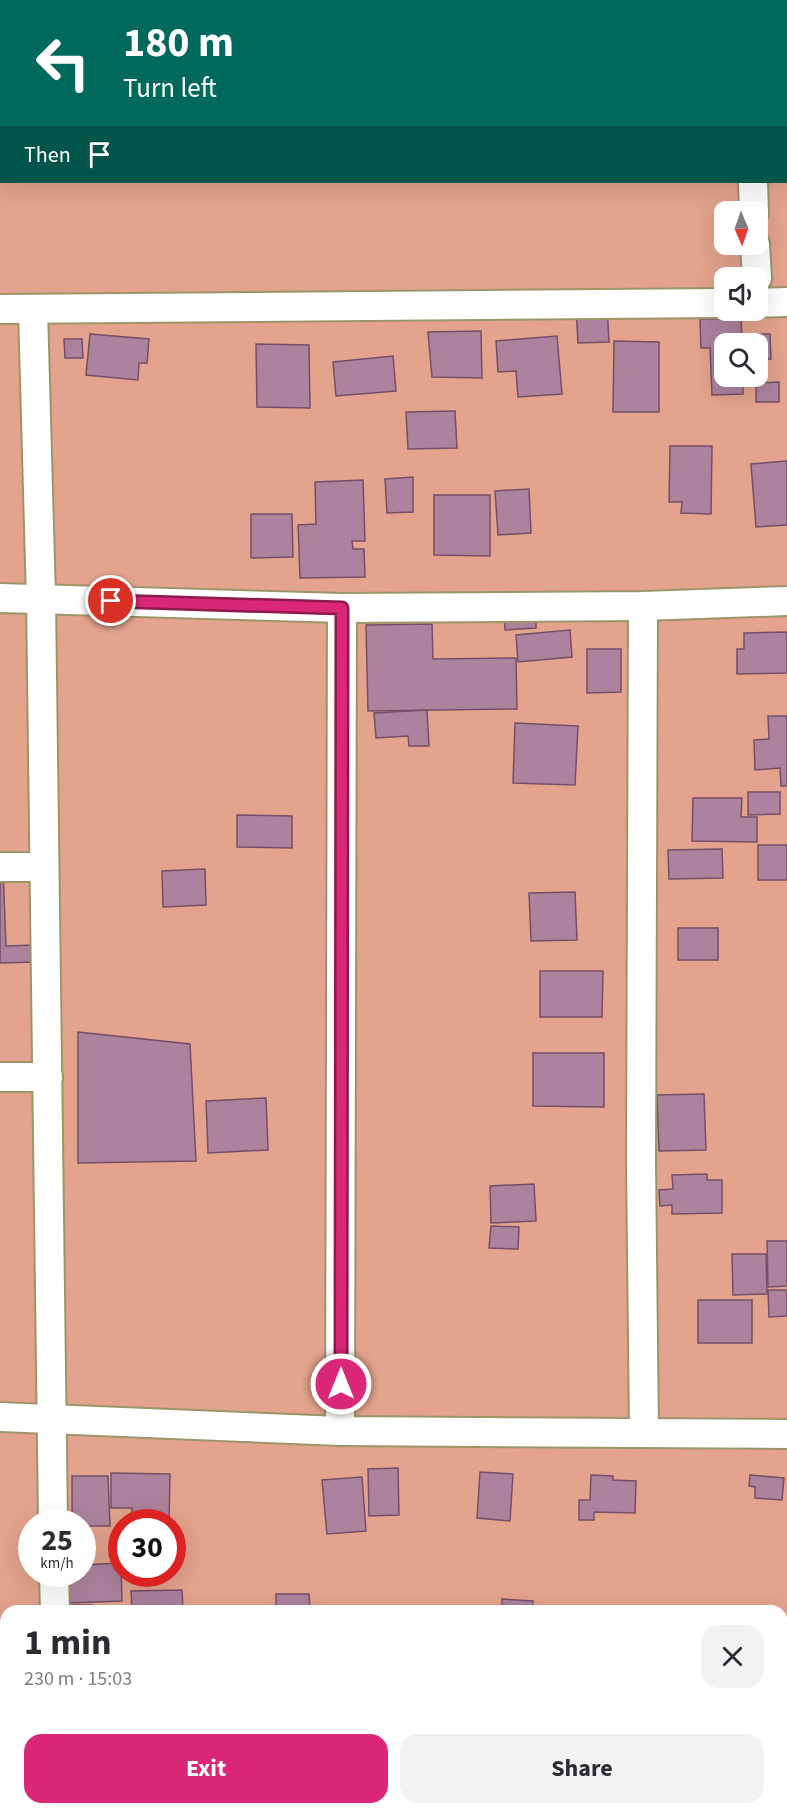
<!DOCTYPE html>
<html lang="en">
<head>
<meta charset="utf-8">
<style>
  :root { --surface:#fff; --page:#f2f2f3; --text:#2b2b33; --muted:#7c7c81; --accent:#db2777 }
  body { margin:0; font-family:"Source Sans 3",sans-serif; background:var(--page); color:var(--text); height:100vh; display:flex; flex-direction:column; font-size:22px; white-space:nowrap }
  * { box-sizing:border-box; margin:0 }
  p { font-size:20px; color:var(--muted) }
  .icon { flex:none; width:33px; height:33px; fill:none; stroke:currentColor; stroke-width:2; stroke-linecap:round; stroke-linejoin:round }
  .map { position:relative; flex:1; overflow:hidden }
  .drawer { position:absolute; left:0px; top:1605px; width:788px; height:210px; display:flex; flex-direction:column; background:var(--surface); border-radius:18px 18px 0 0; box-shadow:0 6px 24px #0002 }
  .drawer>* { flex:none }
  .banner { position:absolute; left:0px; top:0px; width:788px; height:183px; box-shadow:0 6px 24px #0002; background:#00695c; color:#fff; overflow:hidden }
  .needle { width:39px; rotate:178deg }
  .tools { position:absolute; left:714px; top:201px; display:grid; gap:12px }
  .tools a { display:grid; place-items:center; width:54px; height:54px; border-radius:12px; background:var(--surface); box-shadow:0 6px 24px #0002; font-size:30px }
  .speed { position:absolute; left:18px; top:1509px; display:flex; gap:12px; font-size:30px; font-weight:700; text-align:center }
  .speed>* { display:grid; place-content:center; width:78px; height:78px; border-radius:50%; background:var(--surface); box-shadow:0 6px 24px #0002; line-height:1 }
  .speed small { font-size:15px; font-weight:400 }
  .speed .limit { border:9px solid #d22; background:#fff; color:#111 }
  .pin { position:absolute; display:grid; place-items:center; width:51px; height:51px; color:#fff; margin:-26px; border:3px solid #fff; border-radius:50%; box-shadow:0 2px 6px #0007 }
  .me { position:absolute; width:66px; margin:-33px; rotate:0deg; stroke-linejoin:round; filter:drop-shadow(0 0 4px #0008) }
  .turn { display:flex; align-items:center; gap:21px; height:126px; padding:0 24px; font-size:27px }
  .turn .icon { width:78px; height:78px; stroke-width:2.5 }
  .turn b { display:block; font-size:42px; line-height:51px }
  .then { display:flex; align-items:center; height:57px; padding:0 24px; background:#0003; gap:12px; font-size:22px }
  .round { display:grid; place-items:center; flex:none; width:63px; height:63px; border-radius:18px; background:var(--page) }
  .head { display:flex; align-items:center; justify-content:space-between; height:102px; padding:0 24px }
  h1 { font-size:36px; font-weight:700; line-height:45px }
  .button { display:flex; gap:12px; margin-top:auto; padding:12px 24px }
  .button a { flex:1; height:69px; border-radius:18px; background:var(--accent); color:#fff; font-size:24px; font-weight:700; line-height:69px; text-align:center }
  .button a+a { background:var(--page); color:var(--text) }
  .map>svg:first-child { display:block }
  .green { fill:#e3a38d; fill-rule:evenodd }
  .building { fill:#ac829d; stroke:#754f68; stroke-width:1.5 }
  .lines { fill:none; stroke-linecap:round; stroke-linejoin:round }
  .minor-casing { stroke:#9c9568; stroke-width:32 }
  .minor { stroke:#fff; stroke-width:28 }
  .route-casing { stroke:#8e194d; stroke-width:15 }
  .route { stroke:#db2777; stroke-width:10 }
</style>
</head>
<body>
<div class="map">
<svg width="787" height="1815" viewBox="0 0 787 1815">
  <rect width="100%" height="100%" fill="#d7cfa0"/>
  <path class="green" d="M0,0H787V1815H0ZM2,2H786V182H2ZM724,212H758V244H724ZM724,278H758V310H724ZM724,344H758V376H724ZM32,1522H82V1574H32ZM122,1522H172V1574H122ZM6,1611H782V1809H6Z"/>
  <g class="building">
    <rect x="0" y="36" width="2" height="142"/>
    <path d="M607,305L609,342L578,343L576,307Z"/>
    <path d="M741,318L742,344H724V376H743V394L712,395L710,348H701L700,319Z"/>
    <path d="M481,331L482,378L432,377L428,332Z"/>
    <path d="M90,334L149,339L147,363H139L138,380L86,375Z"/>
    <path d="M750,334H770L771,359H758V344H750Z"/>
    <path d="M557,336L562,394L518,397L516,371L498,372L496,341Z"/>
    <path d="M64,339H82L83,358H65Z"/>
    <path d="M614,341L659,342V412H613Z"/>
    <path d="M256,344L309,345L310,408L257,407Z"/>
    <path d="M393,356L396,391L336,396L333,362Z"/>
    <path d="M779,382V402H756V383Z"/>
    <path d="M455,411L457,448L408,449L406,412Z"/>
    <path d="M670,446H712L711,514L681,513L682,502H669Z"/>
    <path d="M787,461V525L756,527L751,464Z"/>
    <path d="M413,477V512L387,513L385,479Z"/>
    <path d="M363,480L365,541H352L353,549H364L365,577L300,578L298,525L316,524L315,482Z"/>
    <path d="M529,489L531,533L498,535L495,491Z"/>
    <path d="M434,495H490V556L434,555Z"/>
    <path d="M251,514H292L293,557L251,558Z"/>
    <path d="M536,610V628L505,630L504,611Z"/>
    <path d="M432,624L433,659L516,658L517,709L368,711L366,625Z"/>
    <path d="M570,630L572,657L518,662L516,635Z"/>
    <path d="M787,632V673L737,674V649H744V633Z"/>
    <path d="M587,649H621V692L587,693Z"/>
    <path d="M427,710L429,746H409L408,736L376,738L374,713Z"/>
    <path d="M768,716H787V786H781L780,768L755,770L754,740L769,739Z"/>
    <path d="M515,723L578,726L575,785L513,783Z"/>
    <path d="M748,792H780V814L748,815Z"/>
    <path d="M693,798H742L741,817H757V842L692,841Z"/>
    <path d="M237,815L292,816V848L237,847Z"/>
    <rect x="758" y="845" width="29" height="35"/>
    <path d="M722,849L723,878L669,879L668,850Z"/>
    <path d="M205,869L206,905L163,907L162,871Z"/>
    <path d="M0,870H3L6,946L34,945L35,962L0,963Z"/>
    <path d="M575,892L577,940L531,941L529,893Z"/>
    <rect x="678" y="928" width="40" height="32"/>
    <path d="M540,971H603L602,1017H540Z"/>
    <path d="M78,1032L190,1044L196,1161L78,1163Z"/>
    <path d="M533,1053H604V1107L533,1106Z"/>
    <path d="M704,1094L706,1150L659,1151L657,1095Z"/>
    <path d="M266,1098L268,1150L208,1153L206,1101Z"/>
    <path d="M707,1174V1180H722V1213L672,1214V1205L660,1206L659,1190L673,1189L672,1175Z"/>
    <path d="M534,1184L536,1221L491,1223L490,1186Z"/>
    <path d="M491,1226L519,1227L518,1249L489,1248Z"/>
    <path d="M767,1241H787V1286L768,1287Z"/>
    <path d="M732,1254H766L767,1294L733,1295Z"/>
    <path d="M768,1290H787V1316L769,1317Z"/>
    <rect x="698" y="1300" width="54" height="43"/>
    <path d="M398,1468L399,1515L369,1516L368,1469Z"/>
    <path d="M480,1472L513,1474L510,1521L477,1518Z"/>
    <path d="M111,1473L170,1474L169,1522H132V1508H111Z"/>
    <path d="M591,1475L613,1476V1480L636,1481L635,1513L594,1512V1520H579V1500H590Z"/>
    <path d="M750,1475L784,1478L782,1500L755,1498V1487L749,1486Z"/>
    <path d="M72,1476H108L110,1526H82V1522H72Z"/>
    <path d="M362,1477L366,1531L327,1534L322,1480Z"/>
    <path d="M121,1563L122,1601L69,1603L68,1574H82V1565Z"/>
    <path d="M182,1590L183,1611H132L131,1591Z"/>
    <path d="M276,1594H309L310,1611H276Z"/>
    <path d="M502,1599L533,1601L532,1611H502Z"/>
    <rect x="60" y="1605" width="32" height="6"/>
  </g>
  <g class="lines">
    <defs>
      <g id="minor">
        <path d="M755,2V0"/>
        <path d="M753,182L754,212"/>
        <path d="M755,244L757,278"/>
        <path d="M758,303L787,302"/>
        <path d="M0,309L724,303"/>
        <path d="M33,309L41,599L53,1522"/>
        <path d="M0,598L342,608L643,606L787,601"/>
        <path d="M643,606L641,1161L644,1433"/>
        <path d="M0,867H44"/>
        <path d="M0,1077H48"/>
        <path d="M0,1417L340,1431L787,1434"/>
        <path d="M340,1431L342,608"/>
        <path d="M54,1574L55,1611"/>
        <path d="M59,1809V1815"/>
      </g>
    </defs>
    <use href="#minor" class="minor-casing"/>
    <use href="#minor" class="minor"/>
  </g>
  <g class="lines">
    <defs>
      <path id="route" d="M111,601L342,608L341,1384"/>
    </defs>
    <use href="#route" class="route-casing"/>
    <use href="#route" class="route"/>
  </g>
</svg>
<div class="tools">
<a><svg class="needle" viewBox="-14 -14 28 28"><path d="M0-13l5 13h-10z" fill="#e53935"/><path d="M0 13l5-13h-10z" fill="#7c7c81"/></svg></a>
<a><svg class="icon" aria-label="sound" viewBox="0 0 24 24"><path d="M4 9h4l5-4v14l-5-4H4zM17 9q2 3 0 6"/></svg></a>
<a><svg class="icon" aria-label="search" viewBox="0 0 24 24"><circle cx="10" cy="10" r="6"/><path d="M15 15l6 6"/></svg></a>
</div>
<div class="speed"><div>25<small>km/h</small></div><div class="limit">30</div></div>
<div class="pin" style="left:111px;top:601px;background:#d93025"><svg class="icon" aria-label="arrive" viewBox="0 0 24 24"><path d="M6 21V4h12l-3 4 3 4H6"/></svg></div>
<svg class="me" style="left:341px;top:1384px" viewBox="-20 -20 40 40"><circle r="17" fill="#db2777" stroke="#fff" stroke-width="3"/><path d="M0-11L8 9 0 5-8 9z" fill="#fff"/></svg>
<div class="banner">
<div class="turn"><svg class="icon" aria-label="left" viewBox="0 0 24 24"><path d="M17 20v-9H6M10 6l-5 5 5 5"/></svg><div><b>180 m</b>Turn left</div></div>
<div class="then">Then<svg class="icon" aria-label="arrive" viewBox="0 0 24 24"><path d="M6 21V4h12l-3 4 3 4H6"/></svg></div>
</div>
<section class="drawer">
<div class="head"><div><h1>1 min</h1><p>230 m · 15:03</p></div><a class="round"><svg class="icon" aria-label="close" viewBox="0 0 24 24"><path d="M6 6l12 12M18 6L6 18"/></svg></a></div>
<div class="button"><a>Exit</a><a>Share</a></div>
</section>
</div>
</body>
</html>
